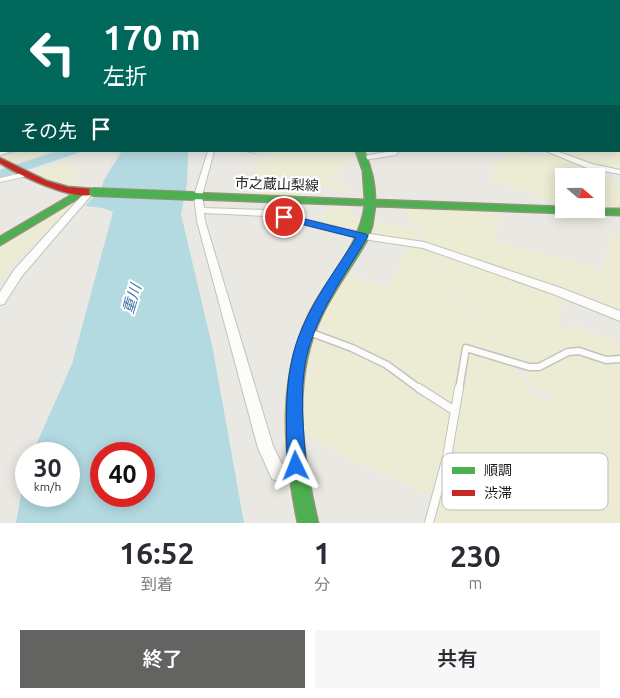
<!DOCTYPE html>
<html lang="ja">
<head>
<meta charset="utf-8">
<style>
  :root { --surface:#fff; --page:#f7f7f7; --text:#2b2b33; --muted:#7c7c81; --accent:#636361 }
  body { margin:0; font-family:Ubuntu,"Noto Sans JP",sans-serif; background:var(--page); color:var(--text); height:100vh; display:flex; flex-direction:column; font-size:19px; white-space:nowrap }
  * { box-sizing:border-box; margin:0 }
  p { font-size:16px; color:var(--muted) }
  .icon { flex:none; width:28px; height:28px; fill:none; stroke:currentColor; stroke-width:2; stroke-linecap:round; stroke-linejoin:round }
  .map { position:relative; height:523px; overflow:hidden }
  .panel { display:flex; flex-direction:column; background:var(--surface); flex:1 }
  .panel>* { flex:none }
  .guide { position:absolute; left:0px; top:0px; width:620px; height:152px; box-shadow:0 2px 12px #0003; background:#00695c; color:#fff; overflow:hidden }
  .needle { width:32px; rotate:110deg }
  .tools { position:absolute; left:555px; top:168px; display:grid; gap:10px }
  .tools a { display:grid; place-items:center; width:50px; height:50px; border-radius:0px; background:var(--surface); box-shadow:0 2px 12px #0003; font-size:25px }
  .speed { position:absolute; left:15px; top:442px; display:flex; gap:10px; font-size:25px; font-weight:700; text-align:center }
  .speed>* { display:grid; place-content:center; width:65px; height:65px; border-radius:50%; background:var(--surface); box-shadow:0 2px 12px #0003; line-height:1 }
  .speed small { font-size:12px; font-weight:400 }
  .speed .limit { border:8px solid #d22; background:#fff; color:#111 }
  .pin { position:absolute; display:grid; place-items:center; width:42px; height:42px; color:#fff; margin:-21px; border:2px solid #fff; border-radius:50%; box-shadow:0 1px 5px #0007 }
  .me { position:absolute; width:55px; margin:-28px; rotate:358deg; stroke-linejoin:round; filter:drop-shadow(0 0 4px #0008) }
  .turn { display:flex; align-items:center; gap:18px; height:105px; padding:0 20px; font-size:22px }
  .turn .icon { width:65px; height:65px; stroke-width:2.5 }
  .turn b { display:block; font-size:35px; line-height:42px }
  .then { display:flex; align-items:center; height:48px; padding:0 20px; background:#0003; gap:10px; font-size:19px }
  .eta { display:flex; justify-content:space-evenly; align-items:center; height:85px; text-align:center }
  .eta b { font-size:30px; font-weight:600; line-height:35px }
  .primary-button { display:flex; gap:10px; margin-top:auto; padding:10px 20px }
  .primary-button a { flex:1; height:58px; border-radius:0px; background:var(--accent); color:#fff; font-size:20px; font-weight:600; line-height:58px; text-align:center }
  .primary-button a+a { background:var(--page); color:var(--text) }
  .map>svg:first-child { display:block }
  .farmland { fill:#ececd4 }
  .water { fill:#b3d9e1; fill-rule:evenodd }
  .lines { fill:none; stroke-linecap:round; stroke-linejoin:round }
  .river { fill:#b3d9e1; fill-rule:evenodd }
  .lane-far2-casing { stroke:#c2c2bf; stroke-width:5.5 }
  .lane-far1-casing { stroke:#c2c2bf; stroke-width:9 }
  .lane-casing { stroke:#c2c2bf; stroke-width:10 }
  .street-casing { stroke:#c2c2bf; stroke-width:2 }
  .fast-casing { stroke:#93947b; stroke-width:3 }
  .jam-casing { stroke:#93947b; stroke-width:3 }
  .path { stroke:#ead9d6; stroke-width:1; stroke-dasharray:1 1; stroke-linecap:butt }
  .lane-far2 { stroke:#fcfcfb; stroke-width:4 }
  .lane-far1 { stroke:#fcfcfb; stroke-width:6 }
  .lane { stroke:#fcfcfb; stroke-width:8 }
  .street { fill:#fcfcfb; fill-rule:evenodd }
  .fast { fill:#4caf50; fill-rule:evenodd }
  .jam { fill:#c62828; fill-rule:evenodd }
  .fast-bridge-casing { stroke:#93947b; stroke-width:10; stroke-linecap:butt }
  .fast-bridge { stroke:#4caf50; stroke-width:8 }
  .route { fill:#1a73e8; stroke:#114b97 }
  .labels { text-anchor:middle; stroke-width:4.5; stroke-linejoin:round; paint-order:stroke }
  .street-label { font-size:14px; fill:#1b1b1b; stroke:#fff }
  .water-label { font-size:15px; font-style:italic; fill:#3e76ab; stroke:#fff }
  .key { fill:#fff; stroke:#bbb; stroke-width:1 }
  .key-label { font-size:14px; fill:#1b1b1b }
</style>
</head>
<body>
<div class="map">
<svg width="620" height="523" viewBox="0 0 620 523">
  <rect width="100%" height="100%" fill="#eae8e2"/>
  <g class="farmland">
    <path d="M619,148L620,171L591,165L552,151H619Z"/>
    <path d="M44,151L39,156L15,163L0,156L4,154Z"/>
    <path d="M279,151H348L350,155L349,162L339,171L327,176L352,190L347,194L317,184L298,196L244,194L259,162Z"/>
    <path d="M508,151L542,158L547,152L601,169V174L612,177V186L620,188V209H596V176H564V203L552,201L490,181L496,172L490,170L498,161H502Z"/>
    <path d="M59,163L79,168L74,186L60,184L34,174L35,172Z"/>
    <path d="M69,204H75L17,260L0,285V247Z"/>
    <path d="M330,205L344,206L360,221L355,233L319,223Z"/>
    <path d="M404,208L500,212L495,242L603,269L610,233L620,236V313L426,243Z"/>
    <path d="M376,222L413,228L422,242L375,237Z"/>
    <path d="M409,246H417L433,251L436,266L488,339L513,360L464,346L452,407L387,362L317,332L330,302L349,273L387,289Z"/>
    <path d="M436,252L565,298L556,326L568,331L574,325L620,344L619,356L604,358L569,349L554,354L536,365L528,366L516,361L491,339L438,266Z"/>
    <path d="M315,338L385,367L451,413L442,463L433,495L346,458L304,433L303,389Z"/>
    <path d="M468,351L512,365L531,391L551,403L553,398L529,384L521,369L542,371L558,359L570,354L578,353L620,361V523H435L449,463Z"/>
  </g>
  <g class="water">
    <path d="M61,151H83L30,169L22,164Z"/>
    <path d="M122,151H188L187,184L181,214L213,350L244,523H16L26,467V496H69V454H32L72,364L113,212L103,208L85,206L101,189L105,178ZM101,454H144V496H101Z"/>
  </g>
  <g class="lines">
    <path class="river" d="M58,151H77L75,154L0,178V170Z"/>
    <defs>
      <path id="lane-far2" d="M0,180L23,175"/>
      <g id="lane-far1">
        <path d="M309,332L352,348L387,365L421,390"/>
        <path d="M459,390L466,348L529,367H539L568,352L579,351L606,360L620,359"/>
      </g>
      <g id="lane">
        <path d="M419,388L455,411"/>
        <path d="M429,523L447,457L459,388"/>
      </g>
      <g id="street">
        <rect x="619" y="122" width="1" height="5"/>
        <rect x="619" y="145" width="1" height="4"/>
        <path d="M0,151H14L0,155Z"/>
        <path d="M208,151H214L202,196L204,208L267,210L363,233L424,242L561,288L620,311V321L553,294L423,248L363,239L267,216L204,213L205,221L273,446L282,464L296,458L302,460L304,466L302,472L278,481L272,479L258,448L197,221L194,196Z"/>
        <path d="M246,151H257L254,153Z"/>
        <path d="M392,151H399L396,155L364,160L360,158L364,156Z"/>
        <path d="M546,151H556L592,164L620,170V174L587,168Z"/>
        <path d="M87,190H93L94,192L22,276L4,304L0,305V292L14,270Z"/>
      </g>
      <g id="fast">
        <path d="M356,151H364C371,167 375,183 375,200L564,207V209H620V215L375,206L372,226L367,240C353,265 335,288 322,315C290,379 302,456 318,523H298C283,449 276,371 315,303C334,270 360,244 365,205L193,199L188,196L193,193L365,200L363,171Z"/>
        <path d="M82,189L87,192L85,194L0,245V237Z"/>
      </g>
      <path id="jam" d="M0,158L47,181L68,187L93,189L98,192C81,206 17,174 0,163Z"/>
    </defs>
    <use href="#lane-far2" class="lane-far2-casing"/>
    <use href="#lane-far1" class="lane-far1-casing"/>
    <use href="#lane" class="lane-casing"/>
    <use href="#street" class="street-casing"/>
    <use href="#fast" class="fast-casing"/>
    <use href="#jam" class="jam-casing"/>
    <g class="path">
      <path d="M22,162L56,151"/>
      <path d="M103,182L112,167L110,164L121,151"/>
    </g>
    <use href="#lane-far2" class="lane-far2"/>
    <use href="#lane-far1" class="lane-far1"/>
    <use href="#lane" class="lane"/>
    <use href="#street" class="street"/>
    <use href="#fast" class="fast"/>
    <use href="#jam" class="jam"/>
    <defs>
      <path id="fast-bridge" d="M93,192L193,196"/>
    </defs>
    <use href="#fast-bridge" class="fast-bridge-casing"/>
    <use href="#fast-bridge" class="fast-bridge"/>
  </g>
  <linearGradient id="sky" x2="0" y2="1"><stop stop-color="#93c3e5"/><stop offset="0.55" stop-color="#f6f5f2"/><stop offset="1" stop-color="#f6f5f2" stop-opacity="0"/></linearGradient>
  <rect width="620" height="162" fill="url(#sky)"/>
  <path class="route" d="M284,214L366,234L368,236C345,275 316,314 306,359C299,394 304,431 306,466L303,472L296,475L290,472L287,466C287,431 284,394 292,359C302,314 332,276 356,238L281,219V215Z"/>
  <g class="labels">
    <g class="street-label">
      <text transform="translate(277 184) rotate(2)" y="5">市之蔵山梨線</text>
    </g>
    <g class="water-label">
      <text transform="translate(132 299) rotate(-73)" y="5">重川</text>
    </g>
  </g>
  <rect x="442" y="453" width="166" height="57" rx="8" class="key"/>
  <rect x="452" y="467" width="23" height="7" fill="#4caf50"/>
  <rect x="452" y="490" width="23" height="6" fill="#c62828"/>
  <g class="key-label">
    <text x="484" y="475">順調</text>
    <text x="484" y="498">渋滞</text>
  </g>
</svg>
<div class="tools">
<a><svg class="needle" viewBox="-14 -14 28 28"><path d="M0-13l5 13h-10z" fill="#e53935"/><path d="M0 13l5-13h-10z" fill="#7c7c81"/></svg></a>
</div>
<div class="speed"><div>30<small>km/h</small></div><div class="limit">40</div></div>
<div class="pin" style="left:284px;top:217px;background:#d93025"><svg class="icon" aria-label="arrive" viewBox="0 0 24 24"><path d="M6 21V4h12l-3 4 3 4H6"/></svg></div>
<svg class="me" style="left:296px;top:466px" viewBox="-20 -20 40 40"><path d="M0-17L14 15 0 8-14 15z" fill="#1a73e8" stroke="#fff" stroke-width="4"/></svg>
<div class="guide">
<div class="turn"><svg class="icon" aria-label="left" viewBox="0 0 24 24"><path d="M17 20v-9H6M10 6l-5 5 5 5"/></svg><div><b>170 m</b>左折</div></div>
<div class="then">その先<svg class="icon" aria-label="arrive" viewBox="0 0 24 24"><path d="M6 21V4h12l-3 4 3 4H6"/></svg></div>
</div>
</div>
<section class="panel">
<div class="eta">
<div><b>16:52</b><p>到着</p></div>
<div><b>1</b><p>分</p></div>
<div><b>230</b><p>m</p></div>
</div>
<div class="primary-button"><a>終了</a><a>共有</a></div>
</section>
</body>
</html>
